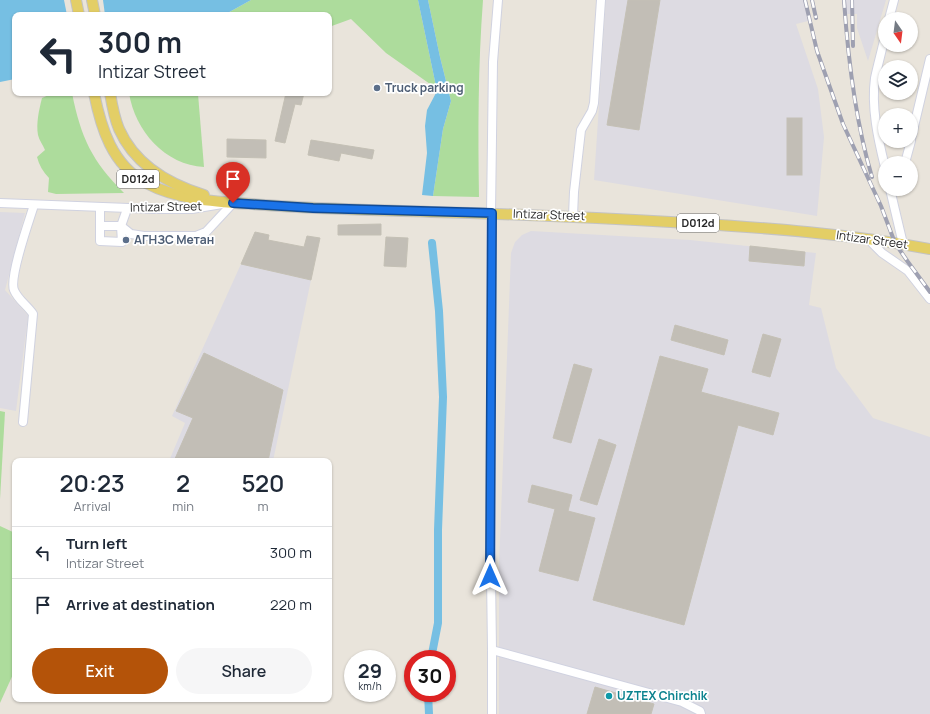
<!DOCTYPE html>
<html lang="en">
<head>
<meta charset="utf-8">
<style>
  :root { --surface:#fff; --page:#f6f6f7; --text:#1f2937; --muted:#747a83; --line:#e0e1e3; --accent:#b45309 }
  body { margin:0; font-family:Manrope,sans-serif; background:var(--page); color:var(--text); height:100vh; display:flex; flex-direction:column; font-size:15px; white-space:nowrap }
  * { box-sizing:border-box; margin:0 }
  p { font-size:13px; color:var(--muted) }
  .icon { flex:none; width:22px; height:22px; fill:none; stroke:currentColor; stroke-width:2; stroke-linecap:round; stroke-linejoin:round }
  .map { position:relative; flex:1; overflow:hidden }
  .details { position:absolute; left:12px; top:458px; width:320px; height:244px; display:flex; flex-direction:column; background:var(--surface); border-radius:8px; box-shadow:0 1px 3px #0004 }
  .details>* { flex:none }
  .guide { position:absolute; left:12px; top:12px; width:320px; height:84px; border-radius:8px; box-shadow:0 1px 3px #0004; background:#fff; color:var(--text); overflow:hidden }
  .needle { width:26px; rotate:166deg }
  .buttons { position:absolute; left:878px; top:12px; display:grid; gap:8px }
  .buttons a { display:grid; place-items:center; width:40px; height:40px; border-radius:50%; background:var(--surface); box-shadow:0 1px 3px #0004; font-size:20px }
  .speed { position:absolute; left:344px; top:650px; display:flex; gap:8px; font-size:20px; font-weight:700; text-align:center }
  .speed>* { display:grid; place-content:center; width:52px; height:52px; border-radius:50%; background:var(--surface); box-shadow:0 1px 3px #0004; line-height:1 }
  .speed small { font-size:10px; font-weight:400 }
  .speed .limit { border:6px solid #d22; background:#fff; color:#111 }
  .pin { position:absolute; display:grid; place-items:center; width:34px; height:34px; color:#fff; margin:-41px -17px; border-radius:50% 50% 50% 0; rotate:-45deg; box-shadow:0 0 4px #0007 }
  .pin .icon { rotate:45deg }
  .me { position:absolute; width:44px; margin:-22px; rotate:0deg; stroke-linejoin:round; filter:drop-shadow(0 0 3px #0008) }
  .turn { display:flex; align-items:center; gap:14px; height:84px; padding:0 20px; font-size:18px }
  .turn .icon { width:52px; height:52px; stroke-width:2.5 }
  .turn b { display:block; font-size:28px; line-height:34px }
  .eta { display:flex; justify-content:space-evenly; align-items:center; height:68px; text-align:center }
  .eta b { font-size:24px; font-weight:600; line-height:28px }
  .cta { display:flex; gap:8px; margin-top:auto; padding:8px 20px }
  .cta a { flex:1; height:46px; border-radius:24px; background:var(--accent); color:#fff; font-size:16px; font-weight:600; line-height:46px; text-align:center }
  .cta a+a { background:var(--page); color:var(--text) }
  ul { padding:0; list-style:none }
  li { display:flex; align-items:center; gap:12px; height:52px; padding:0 20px; border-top:1px solid var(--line) }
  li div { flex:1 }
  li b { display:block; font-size:15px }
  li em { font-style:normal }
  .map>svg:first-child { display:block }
  .industrial { fill:#dddbe2 }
  .green { fill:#addc9c }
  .water { fill:#76bfe3 }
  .pier { fill:#e9e4db }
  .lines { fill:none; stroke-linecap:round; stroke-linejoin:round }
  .canal { stroke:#76bfe3; stroke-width:8 }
  .building { fill:#c2beb6; stroke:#c4c0b5 }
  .minor-casing { stroke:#d0d2e0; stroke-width:10 }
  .major-casing { stroke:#c3c3c3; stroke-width:12 }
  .minor { stroke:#fff; stroke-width:8 }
  .major { stroke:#e3ce66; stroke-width:10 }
  .rail-casing { stroke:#9ea0b1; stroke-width:4 }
  .rail { stroke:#fff; stroke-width:2.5; stroke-dasharray:8; stroke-linecap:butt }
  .route-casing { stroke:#114b97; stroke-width:10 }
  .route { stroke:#1a73e8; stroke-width:7 }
  .service-dot { fill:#5c6f8a; stroke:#fff; stroke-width:1.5 }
  .culture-dot { fill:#0f9aa8; stroke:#fff; stroke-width:1.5 }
  .labels { text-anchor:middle; stroke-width:3.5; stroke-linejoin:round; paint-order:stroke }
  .shield { fill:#fff; stroke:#686868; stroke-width:1 }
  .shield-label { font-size:11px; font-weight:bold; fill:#282828 }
  .service-label { font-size:12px; font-weight:bold; fill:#4e5e75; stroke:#fff; text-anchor:start }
  .street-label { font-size:12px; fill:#282828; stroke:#fff }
  .culture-label { font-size:12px; font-weight:bold; fill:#0d838f; stroke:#fff; text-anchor:start }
</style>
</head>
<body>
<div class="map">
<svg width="930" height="714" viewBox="0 0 930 714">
  <rect width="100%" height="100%" fill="#e9e4db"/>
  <g class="industrial">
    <path d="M606,0H804L808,21L796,24L818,89L824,137L817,216L594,180Z"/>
    <path d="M846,0H886L868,61L857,28V14H845Z"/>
    <path d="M0,212L25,213L5,290L28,316L16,411L0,408Z"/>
    <path d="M531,231L690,240L816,253L809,305L821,308L836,368L873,418L930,437V714H499V566L511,253L515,242L522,235Z"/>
    <path d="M241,264L311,280L273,461H169L185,423L172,416Z"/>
  </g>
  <g class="green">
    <path d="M251,0H418L437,91L430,84L386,53L351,19L329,27V15H224Z"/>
    <path d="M428,0H483C478,66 478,131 479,197L433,196L443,129L451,101L440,57Z"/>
    <path d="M72,93C81,138 92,161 124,193L56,194L48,192L49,178C43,172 39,165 37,157L45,150C43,145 39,140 38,135C36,123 39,110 42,98L51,94Z"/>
    <path d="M129,93L198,94L204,167C165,165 135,131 129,93Z"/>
    <path d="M0,411L5,412L0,499Z"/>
    <path d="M0,526L15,533V670L0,703Z"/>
  </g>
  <g class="water">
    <path d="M0,0H251L224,15H15V79L0,82Z"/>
    <path d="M418,0H428L440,57L451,101L443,129L433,196L422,195L427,153L425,126L427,110L437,91Z"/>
  </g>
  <path class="pier" d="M64,0H103L105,15H67Z"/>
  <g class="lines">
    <g class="canal">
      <path d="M431,659L438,623V530L443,397L439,311L432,243"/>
      <path d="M428,693L429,714"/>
    </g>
  </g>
  <g class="building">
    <path d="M628,0H660L639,130L607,125Z"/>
    <path d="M286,93H304L301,105L295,104L285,143L275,141Z"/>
    <rect x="787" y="118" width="15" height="57"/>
    <path d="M227,139L266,140V158L227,157Z"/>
    <path d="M311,140L374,150L372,159L341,153L339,161L308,155Z"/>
    <path d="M381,224V235H338V225Z"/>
    <path d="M255,232L269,235L268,240L304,247L307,236L320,238L311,280L241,264Z"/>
    <path d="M386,237L408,238L406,267L384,266Z"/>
    <path d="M750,246L805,252L804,266L749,261Z"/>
    <path d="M675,325L728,340L724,355L671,340Z"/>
    <path d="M763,334L781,339L770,377L752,372Z"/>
    <path d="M204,353L283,390L268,461H174L193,418L176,411Z"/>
    <path d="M660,356L708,369L701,392L779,413L773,435L738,425L684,625L593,600Z"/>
    <path d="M574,364L592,369L571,443L553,438Z"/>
    <path d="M599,439L616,445L597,505L580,500Z"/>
    <path d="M532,485L572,495L568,511L595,518L578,581L539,571L555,509L528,502Z"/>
    <path d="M595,687L654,704L651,714H587Z"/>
  </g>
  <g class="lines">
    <defs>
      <g id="minor">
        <path d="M889,19L894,0"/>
        <path d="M885,36C882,50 878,64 875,78C871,107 878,139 885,167"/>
        <path d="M911,139L930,59"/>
        <path d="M905,163L911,141"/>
        <path d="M890,189L903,244"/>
        <path d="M0,203L154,209H192L222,204"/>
        <path d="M100,208V241L122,242L121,226L127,209"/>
        <path d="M573,216L574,192L581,130L592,111L594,103L601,0"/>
        <path d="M100,226H121L131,234L144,236H196L206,232L233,203"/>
        <path d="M868,239L882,253L908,271L930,299"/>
        <path d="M23,422L33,314C27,305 18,300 14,290C9,277 29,221 34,205"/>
        <path d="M492,650L682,702L700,711L701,714"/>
        <path d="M492,714V650L491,576V213L493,62L498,0"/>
      </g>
      <g id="major">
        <path d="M76,0L79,15"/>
        <path d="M92,0L95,15"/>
        <path d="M94,93C101,128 112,165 146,183C182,202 225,202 265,205C320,209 376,210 431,212C517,214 603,218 688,223C769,228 850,234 930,249"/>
        <path d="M110,93C112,105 114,117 119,129C135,165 168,184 204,195"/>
      </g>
    </defs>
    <use href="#minor" class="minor-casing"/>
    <use href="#major" class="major-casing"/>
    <use href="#minor" class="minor"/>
    <use href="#major" class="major"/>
    <defs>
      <g id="rail">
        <path d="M805,0L817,51L843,124L881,206L895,243L908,262L930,292"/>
        <path d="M812,0L816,18"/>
        <path d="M844,0C848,59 855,120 872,177"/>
        <path d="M852,0L853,46"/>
      </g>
    </defs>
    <use href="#rail" class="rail-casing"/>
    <use href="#rail" class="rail"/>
  </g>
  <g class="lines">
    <defs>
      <path id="route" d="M233,203L313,208L492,213L490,576"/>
    </defs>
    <use href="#route" class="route-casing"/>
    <use href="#route" class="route"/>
  </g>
  <g class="service-dot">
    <circle cx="377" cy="88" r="4"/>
    <circle cx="126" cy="240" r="4"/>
  </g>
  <circle class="culture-dot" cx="609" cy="696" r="4"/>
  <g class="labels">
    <g class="shield">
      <rect x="117" y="170" width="42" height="18" rx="3"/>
      <rect x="677" y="214" width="42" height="18" rx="3"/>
    </g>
    <g class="shield-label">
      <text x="138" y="183">D012d</text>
      <text x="698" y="227">D012d</text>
    </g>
    <g class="service-label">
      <text x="385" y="92">Truck parking</text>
      <text x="134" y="244">АГНЗС Метан</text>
    </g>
    <g class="street-label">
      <text transform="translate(166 207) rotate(-1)" y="4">Intizar Street</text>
      <text transform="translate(549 215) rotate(2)" y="4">Intizar Street</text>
      <text transform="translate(872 240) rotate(8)" y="4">Intizar Street</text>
    </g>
    <g class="culture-label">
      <text x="617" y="700">UZTEX Chirchik</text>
    </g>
  </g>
</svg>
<div class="buttons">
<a><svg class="needle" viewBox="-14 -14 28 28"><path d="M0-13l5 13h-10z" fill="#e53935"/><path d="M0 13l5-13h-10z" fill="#747a83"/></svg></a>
<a><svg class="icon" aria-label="layers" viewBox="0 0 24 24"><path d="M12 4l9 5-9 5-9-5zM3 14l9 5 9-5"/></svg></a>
<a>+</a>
<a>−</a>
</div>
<div class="speed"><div>29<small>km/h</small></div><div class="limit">30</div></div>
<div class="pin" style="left:233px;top:203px;background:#d93025"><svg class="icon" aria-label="arrive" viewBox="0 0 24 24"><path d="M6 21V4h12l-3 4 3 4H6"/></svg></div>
<svg class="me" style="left:490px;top:576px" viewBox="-20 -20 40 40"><path d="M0-17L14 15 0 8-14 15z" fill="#1a73e8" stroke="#fff" stroke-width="4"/></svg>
<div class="guide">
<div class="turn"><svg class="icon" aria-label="left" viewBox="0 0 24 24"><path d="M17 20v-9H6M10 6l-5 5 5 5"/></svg><div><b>300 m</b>Intizar Street</div></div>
</div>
<section class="details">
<div class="eta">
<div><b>20:23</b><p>Arrival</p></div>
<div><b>2</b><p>min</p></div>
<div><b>520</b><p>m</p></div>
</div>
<ul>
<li><svg class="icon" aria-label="left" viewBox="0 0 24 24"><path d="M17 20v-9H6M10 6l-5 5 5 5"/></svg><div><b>Turn left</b><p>Intizar Street</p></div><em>300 m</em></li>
<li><svg class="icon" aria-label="arrive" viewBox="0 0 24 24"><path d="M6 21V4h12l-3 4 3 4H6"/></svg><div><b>Arrive at destination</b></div><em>220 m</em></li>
</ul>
<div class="cta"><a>Exit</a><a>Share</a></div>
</section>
</div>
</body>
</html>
